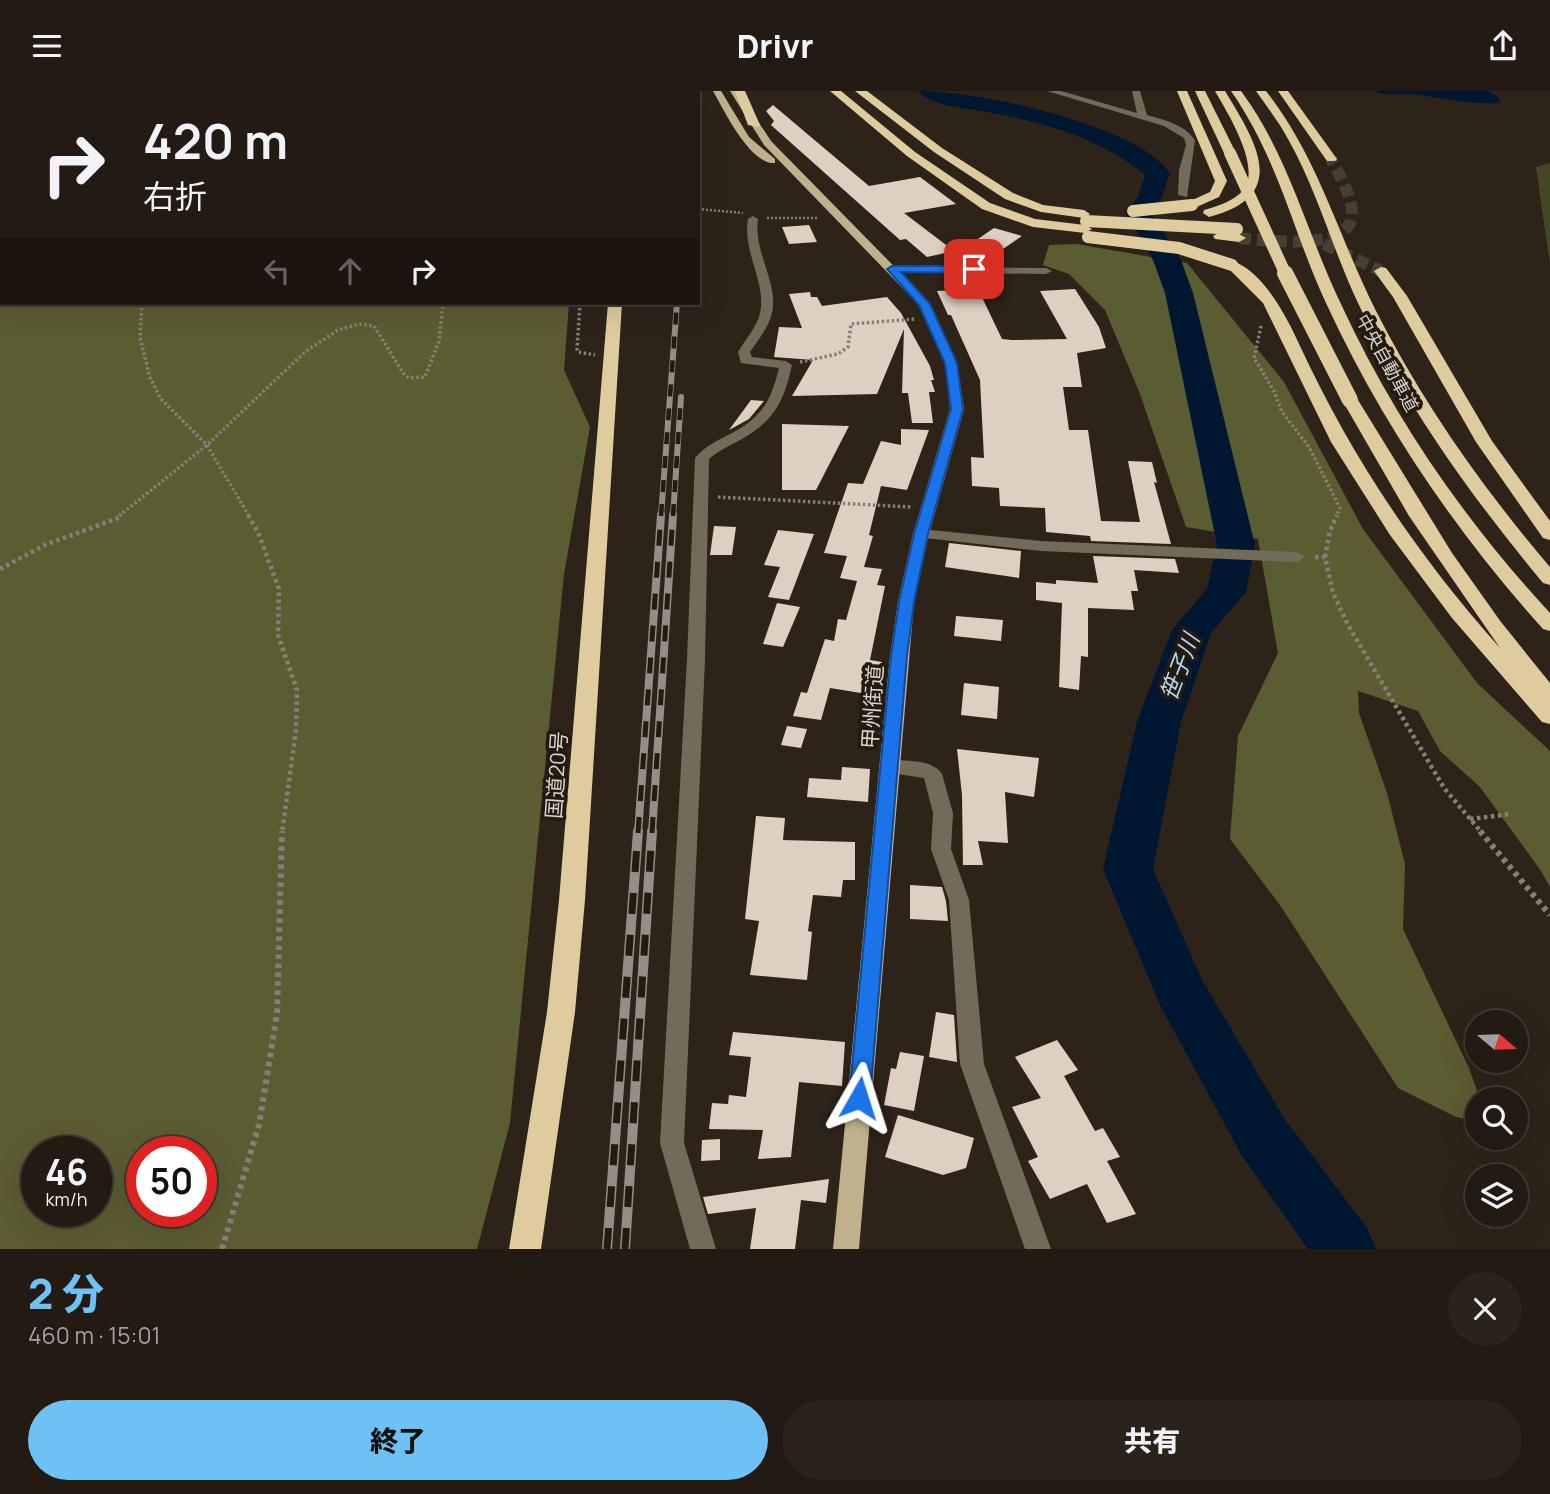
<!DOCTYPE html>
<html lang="ja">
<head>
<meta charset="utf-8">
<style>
  :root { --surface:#221a13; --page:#2a231c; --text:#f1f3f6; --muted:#a2a1a0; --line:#3f3833; --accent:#6dc2f3 }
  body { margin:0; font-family:Manrope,"Noto Sans JP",sans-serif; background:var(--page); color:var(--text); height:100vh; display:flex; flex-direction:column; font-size:26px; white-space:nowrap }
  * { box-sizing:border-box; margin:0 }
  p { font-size:23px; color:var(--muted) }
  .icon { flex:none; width:38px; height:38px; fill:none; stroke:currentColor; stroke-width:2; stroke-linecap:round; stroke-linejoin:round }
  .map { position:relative; height:1158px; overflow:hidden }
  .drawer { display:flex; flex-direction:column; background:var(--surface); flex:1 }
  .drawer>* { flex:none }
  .banner { position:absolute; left:0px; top:0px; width:700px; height:214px; box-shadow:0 7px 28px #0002,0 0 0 2px var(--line); background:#221a13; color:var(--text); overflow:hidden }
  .needle { width:46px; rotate:109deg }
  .controls { position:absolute; left:1465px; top:919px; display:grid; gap:14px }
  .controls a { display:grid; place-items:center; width:63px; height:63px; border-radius:50%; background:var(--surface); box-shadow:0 7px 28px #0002,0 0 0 2px var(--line); font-size:35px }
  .speed { position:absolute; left:21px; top:1045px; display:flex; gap:14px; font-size:35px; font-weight:700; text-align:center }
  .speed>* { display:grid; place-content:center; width:91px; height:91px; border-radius:50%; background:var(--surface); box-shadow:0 7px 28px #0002,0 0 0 2px var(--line); line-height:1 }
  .speed small { font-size:18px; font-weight:400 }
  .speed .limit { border:10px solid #d22; background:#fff; color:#111 }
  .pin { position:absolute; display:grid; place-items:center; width:60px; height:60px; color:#fff; margin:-30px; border-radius:14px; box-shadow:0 4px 10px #0006 }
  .me { position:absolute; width:77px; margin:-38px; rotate:6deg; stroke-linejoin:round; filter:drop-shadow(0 0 5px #0008) }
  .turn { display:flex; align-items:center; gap:24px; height:147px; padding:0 28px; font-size:32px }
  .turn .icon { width:91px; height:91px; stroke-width:2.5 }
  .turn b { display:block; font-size:49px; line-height:60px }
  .lanes { display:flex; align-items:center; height:66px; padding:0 28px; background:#0003; justify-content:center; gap:35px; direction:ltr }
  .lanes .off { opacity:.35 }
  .round { display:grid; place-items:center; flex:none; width:74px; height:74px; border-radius:37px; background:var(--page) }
  .headline { display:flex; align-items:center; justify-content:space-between; height:119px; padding:0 28px }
  h1 { font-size:42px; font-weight:800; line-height:52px; color:var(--accent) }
  .button { display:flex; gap:14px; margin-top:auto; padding:14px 28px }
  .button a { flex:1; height:80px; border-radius:42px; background:var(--accent); color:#111; font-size:28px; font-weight:800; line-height:80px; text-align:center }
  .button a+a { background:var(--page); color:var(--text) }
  header { display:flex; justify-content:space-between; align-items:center; height:91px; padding:0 28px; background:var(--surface); font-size:32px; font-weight:800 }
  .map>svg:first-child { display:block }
  .green { fill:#444724 }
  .forest { fill:#5a5d32; fill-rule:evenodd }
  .water { fill:#001732 }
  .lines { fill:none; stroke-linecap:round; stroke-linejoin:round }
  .river { fill:#001732; fill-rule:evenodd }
  .building { fill:#ddd0c3 }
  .highway-tunnel { stroke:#473e34; stroke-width:12; stroke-dasharray:12 6; stroke-linecap:butt }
  .path-far3 { stroke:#877f77; stroke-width:2.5; stroke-dasharray:2 2; stroke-linecap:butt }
  .path-far2 { stroke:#877f77; stroke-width:3.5; stroke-dasharray:2.5 2.5; stroke-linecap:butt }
  .path-far1 { stroke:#877f77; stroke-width:4.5; stroke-dasharray:3.5 3.5; stroke-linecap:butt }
  .path { stroke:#877f77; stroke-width:6; stroke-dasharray:4.5 4.5; stroke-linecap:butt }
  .minor { fill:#726b59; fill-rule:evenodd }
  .major { fill:#bfb18b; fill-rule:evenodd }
  .highway { fill:#decc9f; fill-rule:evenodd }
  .rail-far3-casing { stroke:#968d86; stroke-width:4.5 }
  .rail-far2-casing { stroke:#968d86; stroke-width:6 }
  .rail-far1-casing { stroke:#968d86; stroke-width:8 }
  .rail-casing { stroke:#968d86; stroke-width:10 }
  .rail-far3 { stroke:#231a10; stroke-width:2.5; stroke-dasharray:9; stroke-linecap:butt }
  .rail-far2 { stroke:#231a10; stroke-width:4.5; stroke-dasharray:12; stroke-linecap:butt }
  .rail-far1 { stroke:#231a10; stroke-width:5; stroke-dasharray:16; stroke-linecap:butt }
  .rail { stroke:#231a10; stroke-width:7; stroke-dasharray:21; stroke-linecap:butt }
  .highway-bridge-far1 { stroke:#decc9f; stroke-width:12 }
  .highway-bridge { stroke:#decc9f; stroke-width:16 }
  .route { fill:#1a73e8; stroke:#114b97; stroke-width:2 }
  .labels { text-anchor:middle; stroke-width:7; stroke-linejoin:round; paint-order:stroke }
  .far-street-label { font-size:18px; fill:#dbd4ce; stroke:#231a10 }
  .street-label { font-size:21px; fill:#dbd4ce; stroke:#231a10 }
  .water-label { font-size:23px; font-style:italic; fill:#b8d6f6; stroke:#231a10 }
</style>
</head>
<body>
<header><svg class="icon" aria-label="menu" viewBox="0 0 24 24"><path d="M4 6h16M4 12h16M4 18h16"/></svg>Drivr<svg class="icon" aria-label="share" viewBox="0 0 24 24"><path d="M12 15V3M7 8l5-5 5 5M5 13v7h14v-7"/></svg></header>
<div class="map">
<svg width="1550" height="1158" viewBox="0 0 1550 1158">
  <rect width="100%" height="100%" fill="#2d2319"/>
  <path class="green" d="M1550,72V174L1536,76Z"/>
  <g class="forest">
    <path d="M0,0H498L2,2V212H569L564,279L590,336L564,483L510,1032L477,1158H0ZM37,1060H96V1120H37ZM142,1060H201V1120H142Z"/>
    <path d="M1076,153L1187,172L1284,291L1363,438L1477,592L1550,660V796L1541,780L1480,696L1440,660L1418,620L1358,600L1359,622L1387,702L1405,773L1403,838L1469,977L1480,1008H1477V1030L1456,1026L1398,997L1280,814L1230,748L1238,645L1278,562L1258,448L1186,436L1140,303L1105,219L1069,183L1043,174L1049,154Z"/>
  </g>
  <path class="water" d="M1375,0H1488L1498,6L1501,12C1470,14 1443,7 1413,3C1401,2 1386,6 1375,0Z"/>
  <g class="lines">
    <path class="river" d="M919,0C977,0 1136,33 1170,82L1162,106L1152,122L1181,169L1193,202L1255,454L1246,501L1211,542L1181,631L1153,778L1202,889L1284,1027L1367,1137L1376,1158H1308L1242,1065L1160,914L1103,778L1137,631L1172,539L1207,498L1217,454L1165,202L1153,169L1126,122L1138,106L1145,84C1099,45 1033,28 975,19C959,16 929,14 919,0Z"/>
  </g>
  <g class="building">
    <path d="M773,14L869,95L920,86L956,113L904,122L954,160L927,166L906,148L900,149L771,34L774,30L766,20Z"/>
    <path d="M809,134L817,151L789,153L782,136Z"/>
    <path d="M994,137L1022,145L984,171L956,163Z"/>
    <path d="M978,198L1002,248L1012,249L1067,248L1040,200L1075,198L1099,236L1106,257L1077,262L1082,296H1063L1069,339H1088L1101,430L1140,431L1128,370L1152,371L1157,392L1154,391L1171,453L1091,450L1090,445L1046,441L1045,417L1000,415L999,397L972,395L971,366L984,367L980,289L951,224H948L937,200Z"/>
    <path d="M810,201L811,206H817L822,215L887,206L901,222L930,275L934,289H931L935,301H929L933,332H912L908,302H902L904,238L877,303L792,305L813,269L774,266L779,236L802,237L789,203Z"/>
    <path d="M751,309L764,310L749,328L729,339Z"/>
    <path d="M782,333L849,335L816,399H782Z"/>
    <path d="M901,338L929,339L907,399L881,395L869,444L873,445L864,476L882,478L877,494L885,495L870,569L882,571L873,604L830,597L821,629L793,625L801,601L807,602L825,548L834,550L838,528L846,529L857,490L840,487L847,465L824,462L848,392L863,393L881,350L901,354Z"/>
    <path d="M714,435L736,436L732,464H710Z"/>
    <path d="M778,439L814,443L789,509L768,506L780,476L764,474Z"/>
    <path d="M949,452L1021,460L1019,487L945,476Z"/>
    <path d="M1093,465L1175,468L1179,482L1134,479L1138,500H1131L1134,519L1088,517V566L1081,565L1079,599L1059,596L1062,512L1036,509V491L1056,493V489L1098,492Z"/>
    <path d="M777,512L800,516L783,556L763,553Z"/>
    <path d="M956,525L1003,529L1001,550L954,545Z"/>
    <path d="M964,592L999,596L997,628L961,624Z"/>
    <path d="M787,635L807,638L801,657L781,654Z"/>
    <path d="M957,658L1039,667L1034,706L1005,701L1008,752L978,750L983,774H963L962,704Z"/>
    <path d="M842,676L870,678L868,711L807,706L809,687L841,689Z"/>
    <path d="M756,725L785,727L783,749L855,751V789H843L841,806L813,804L808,840L812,841L807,889L750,884L759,830L745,828Z"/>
    <path d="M910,794L942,796L946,810L948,830L910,828Z"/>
    <path d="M936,921L954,924L957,971L929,966Z"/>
    <path d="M733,941L845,951L842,995L799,991L791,1066L758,1068L763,1039L709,1038L712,1012L728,1013L729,1004L746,1006L751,966L729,964Z"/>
    <path d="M1057,949L1078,979L1064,985L1095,1040L1103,1037L1120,1066L1107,1070L1136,1123L1107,1132L1087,1093L1050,1108L1028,1070L1038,1066L1012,1016L1041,1007L1015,966Z"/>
    <path d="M900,961L924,965L914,1020L884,1014L891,977L896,978Z"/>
    <path d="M898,1024L974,1047L966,1077L943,1084L885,1066Z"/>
    <path d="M720,1048V1069L701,1070L702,1049Z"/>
    <path d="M829,1088L826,1112L801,1109L795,1158H750L756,1117L708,1123L703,1106Z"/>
  </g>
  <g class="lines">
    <g class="highway-tunnel">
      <path d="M1239,147C1263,149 1343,160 1351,129C1356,110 1339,84 1331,68"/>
      <path d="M1324,153L1381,180"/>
    </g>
    <g class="path-far3">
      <path d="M479,0L481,2"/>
      <path d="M528,2L531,0"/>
      <path d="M698,118L743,122"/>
      <path d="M767,127H818"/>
    </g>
    <g class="path-far2">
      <path d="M142,212L140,246L150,287L161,308L207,354L249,425"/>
      <path d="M580,212L577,258L578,261L595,264"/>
      <path d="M1261,235L1254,267L1274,300L1282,321L1309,356L1340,417L1336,425"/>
      <path d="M800,271L838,263L848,256L851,233L915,228"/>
      <path d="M718,406L912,416"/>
      <path d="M119,425L207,354L306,260L338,239L359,233L374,235L403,282L409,287L425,286L439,250L443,212"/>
    </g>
    <g class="path-far1">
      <path d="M248,424L258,441L279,498L278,544L297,599L296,639L282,742"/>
      <path d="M1315,466H1325L1333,502L1348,534L1444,697L1482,742"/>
      <path d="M1325,466L1330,440L1337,424"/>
      <path d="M0,478L47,453L116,428L122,424"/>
      <path d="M1470,728L1511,723"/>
    </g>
    <g class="path">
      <path d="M1480,740L1550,824"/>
      <path d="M222,1158L259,1034L277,923L282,740"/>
    </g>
    <g class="minor">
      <path d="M1047,0H1061L1137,22L1132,0H1140L1147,24C1164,29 1184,33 1195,49L1187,106L1178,104L1179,79L1186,54L1184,47L1164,35Z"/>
      <path d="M753,125L758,128C753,161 779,192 772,222C769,236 758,249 750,261L752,266L786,270L792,274C784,310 775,329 742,348C729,355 720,359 709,368L705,568L684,1052L716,1158H690L660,1052L687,568L695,367C706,354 717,350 732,342C762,326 771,310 779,277L741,272L738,261C745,249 757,236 760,222C767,193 742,160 748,128Z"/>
      <path d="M888,176L1046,177L1052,180L1046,183L892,181L888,180Z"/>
      <path d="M921,438L1041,450L1297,461L1305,466L1297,471L1041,460L916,446L913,443Z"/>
      <path d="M891,669C907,670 932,668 942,683L953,722L951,758L969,809L984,973L1051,1158H1025L960,973L949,809L931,758L933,722L924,687L884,681L882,676L884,671Z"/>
    </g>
    <g class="major">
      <path d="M713,0H721L749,46L775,68V72C750,74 724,19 713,0Z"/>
      <path d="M730,0H738L771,50L928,210L957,272L964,318L929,443L914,511L859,1158H833L890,565L898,511L913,443L950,318L945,272L919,214L764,54Z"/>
    </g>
    <g class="highway">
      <path d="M601,0H613L600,2Z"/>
      <path d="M735,0H745L760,34L758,36L748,34Z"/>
      <path d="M830,0H841L915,61L990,112L1035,128L1085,134L1092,138L1085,142L1033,136L982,118L907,65Z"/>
      <path d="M855,0H867L942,57L1013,102L1043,114L1084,119L1090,123L1084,127L1041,121L1005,108L934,61Z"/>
      <path d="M1177,0H1187L1227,90L1219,106L1192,118L1188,117V111L1210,101L1215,90Z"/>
      <path d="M1195,0H1205L1236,62L1234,64L1224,62Z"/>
      <path d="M1215,0H1225C1256,51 1291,105 1209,126L1203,122L1204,119C1218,115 1235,110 1244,98C1261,75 1227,21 1215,0Z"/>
      <path d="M1231,0H1241C1289,65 1306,140 1340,211C1393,326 1464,429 1550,522V540L1543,538C1455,440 1382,333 1326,212C1292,139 1279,69 1231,0Z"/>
      <path d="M1256,0H1266C1318,66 1338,144 1375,218C1422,311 1482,396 1550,476V494L1543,492C1472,406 1406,316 1359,214C1333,160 1318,101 1288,48C1279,31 1267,16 1256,0Z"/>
      <path d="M1278,0H1288L1337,68L1335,70H1327Z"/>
      <path d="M1220,141L1239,143L1246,147L1239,151L1215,148L1213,145Z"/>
      <path d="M1232,170C1263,179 1288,228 1300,255C1352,367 1418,465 1500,557L1409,425L1342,309L1350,304L1358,309L1452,462L1501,531L1550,592V633L1542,631L1452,527L1390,444L1331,351L1263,212L1225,174Z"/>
      <path d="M1381,176L1386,177L1407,205L1492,350L1550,430V449L1543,447L1476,351L1393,206L1374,180Z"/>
      <path d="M608,212H622L585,809L575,921L541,1158H509L547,921L559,809Z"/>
    </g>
    <defs>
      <path id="rail-far3" d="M663,0L665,2"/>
      <g id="rail-far2">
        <path d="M661,425L677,212"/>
        <path d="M673,425L681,306"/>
      </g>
      <g id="rail-far1">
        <path d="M638,742L661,424"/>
        <path d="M652,742L673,424"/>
      </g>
      <g id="rail">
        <path d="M607,1158L638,740"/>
        <path d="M625,1158L652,740"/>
      </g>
    </defs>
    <use href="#rail-far3" class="rail-far3-casing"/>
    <use href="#rail-far2" class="rail-far2-casing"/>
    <use href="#rail-far1" class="rail-far1-casing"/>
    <use href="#rail" class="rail-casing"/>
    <use href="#rail-far3" class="rail-far3"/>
    <use href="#rail-far2" class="rail-far2"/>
    <use href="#rail-far1" class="rail-far1"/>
    <use href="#rail" class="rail"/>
    <g class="highway-bridge-far1">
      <path d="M1230,62L1286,184"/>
      <path d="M1133,120L1192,114"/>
      <path d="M1086,130L1237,138"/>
      <path d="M1088,146L1179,157L1232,174"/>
    </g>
    <path class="highway-bridge" d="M1285,182L1350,309"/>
  </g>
  <path class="route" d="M892,175H974L979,178L974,182L901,181L930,213L957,272L963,318L928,443L914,511L907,565L870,1007L867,1013L859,1016L852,1013L849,1007L891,565L899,511L914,443L951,318L945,272L919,214L887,178Z"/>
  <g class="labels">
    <g class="far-street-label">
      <text transform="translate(1387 272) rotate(61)" y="6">中央自動車道</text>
    </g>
    <g class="street-label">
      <text transform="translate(873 616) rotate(-86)" y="7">甲州街道</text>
      <text transform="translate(557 684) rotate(-86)" y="7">国道20号</text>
    </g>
    <g class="water-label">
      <text transform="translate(1180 576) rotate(-69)" y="8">笹子川</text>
    </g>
  </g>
</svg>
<div class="controls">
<a><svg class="needle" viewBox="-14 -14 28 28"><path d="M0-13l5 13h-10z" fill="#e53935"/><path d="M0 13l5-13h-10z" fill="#a2a1a0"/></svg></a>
<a><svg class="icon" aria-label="search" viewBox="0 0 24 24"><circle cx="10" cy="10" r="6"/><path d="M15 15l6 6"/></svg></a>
<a><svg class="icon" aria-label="layers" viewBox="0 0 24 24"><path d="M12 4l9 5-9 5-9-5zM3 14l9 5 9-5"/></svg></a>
</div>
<div class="speed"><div>46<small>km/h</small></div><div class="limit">50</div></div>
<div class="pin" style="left:974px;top:178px;background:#d93025"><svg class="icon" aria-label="arrive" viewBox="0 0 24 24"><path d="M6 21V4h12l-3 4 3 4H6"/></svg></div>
<svg class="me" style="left:859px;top:1007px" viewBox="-20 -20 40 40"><path d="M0-17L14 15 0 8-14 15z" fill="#1a73e8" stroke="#fff" stroke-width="4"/></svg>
<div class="banner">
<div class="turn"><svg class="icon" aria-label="right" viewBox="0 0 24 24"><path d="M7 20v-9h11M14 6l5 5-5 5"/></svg><div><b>420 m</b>右折</div></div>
<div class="lanes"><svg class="icon off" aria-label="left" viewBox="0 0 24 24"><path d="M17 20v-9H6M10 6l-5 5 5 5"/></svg><svg class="icon off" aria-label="ahead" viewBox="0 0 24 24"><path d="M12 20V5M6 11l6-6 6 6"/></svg><svg class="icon" aria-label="right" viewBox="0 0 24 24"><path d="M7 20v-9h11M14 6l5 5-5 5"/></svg></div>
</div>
</div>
<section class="drawer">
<div class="headline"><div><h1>2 分</h1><p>460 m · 15:01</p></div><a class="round"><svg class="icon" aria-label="close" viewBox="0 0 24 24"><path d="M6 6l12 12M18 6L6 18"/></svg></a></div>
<div class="button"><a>終了</a><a>共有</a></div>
</section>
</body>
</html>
